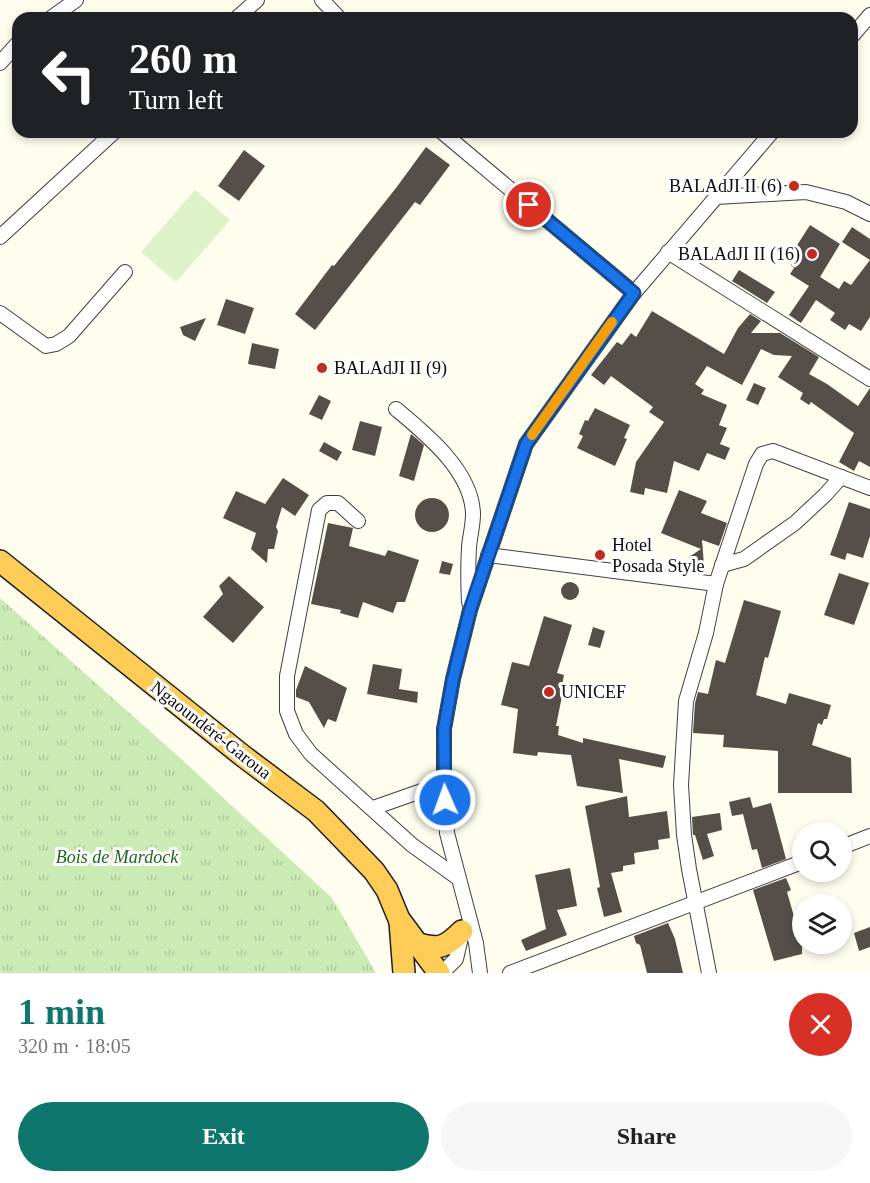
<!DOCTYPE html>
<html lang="en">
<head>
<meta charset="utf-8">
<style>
  :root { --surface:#fff; --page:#f6f6f6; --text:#222; --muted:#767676; --accent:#0f766e }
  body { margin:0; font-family:Georgia,serif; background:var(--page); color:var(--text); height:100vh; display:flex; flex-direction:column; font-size:22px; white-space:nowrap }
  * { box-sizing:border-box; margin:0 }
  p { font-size:20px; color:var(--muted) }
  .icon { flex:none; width:33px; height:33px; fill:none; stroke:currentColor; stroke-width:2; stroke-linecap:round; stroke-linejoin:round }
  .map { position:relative; height:973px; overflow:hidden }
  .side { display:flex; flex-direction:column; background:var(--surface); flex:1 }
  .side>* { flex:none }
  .guide { position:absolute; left:12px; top:12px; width:846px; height:126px; border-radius:18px; box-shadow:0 3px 9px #0003; background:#202124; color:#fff; overflow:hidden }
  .fabs { position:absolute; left:792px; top:822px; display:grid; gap:12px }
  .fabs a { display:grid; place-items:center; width:60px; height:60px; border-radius:50%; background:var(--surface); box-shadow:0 3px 9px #0003; font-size:30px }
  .pin { position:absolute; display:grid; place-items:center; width:51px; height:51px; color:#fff; margin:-26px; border:3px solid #fff; border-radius:50%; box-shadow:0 2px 6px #0007 }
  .me { position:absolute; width:66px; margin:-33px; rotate:358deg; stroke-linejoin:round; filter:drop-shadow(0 0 4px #0008) }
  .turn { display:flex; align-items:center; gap:21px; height:126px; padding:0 18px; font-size:27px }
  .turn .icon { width:78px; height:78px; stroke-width:2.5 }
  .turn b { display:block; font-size:42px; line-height:51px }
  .round { display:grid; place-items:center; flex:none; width:63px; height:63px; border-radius:32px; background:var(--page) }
  .overview { display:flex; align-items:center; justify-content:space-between; height:102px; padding:0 18px }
  h1 { font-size:36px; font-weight:700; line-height:45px; color:var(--accent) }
  .action { display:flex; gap:12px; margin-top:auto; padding:12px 18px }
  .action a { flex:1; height:69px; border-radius:36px; background:var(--accent); color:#fff; font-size:24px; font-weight:700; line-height:69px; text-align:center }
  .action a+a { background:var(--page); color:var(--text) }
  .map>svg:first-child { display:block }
  .park { fill:url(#park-tufts) }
  .pitch { fill:#def2c7 }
  .building { fill:#564f49 }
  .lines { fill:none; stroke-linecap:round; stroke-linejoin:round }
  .minor-casing { stroke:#404040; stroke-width:16 }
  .trunk-casing { stroke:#1e1e1e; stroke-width:24 }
  .minor { stroke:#fff; stroke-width:14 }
  .trunk { stroke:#fccc57; stroke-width:21 }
  .route-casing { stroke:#114b97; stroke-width:15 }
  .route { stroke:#1a73e8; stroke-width:10 }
  .slow { stroke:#f59e0b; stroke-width:10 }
  .poi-dot { fill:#c2291f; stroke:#fff; stroke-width:2 }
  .labels { text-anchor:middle; stroke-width:6; stroke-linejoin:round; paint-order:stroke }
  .poi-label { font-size:18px; fill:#0d0d0d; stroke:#fff; text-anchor:start }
  .street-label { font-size:18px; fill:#0d0d0d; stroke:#fff }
  .park-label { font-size:18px; font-style:italic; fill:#22671b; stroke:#fff }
</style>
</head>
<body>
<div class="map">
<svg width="870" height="973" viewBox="0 0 870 973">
  <defs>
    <pattern id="park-tufts" width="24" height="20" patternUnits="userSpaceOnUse" patternTransform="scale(1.5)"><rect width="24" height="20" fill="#cbebb5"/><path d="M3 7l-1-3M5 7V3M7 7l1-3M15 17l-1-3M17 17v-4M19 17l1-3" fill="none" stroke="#adc89a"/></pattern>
  </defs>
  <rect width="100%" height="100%" fill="#fffded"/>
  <path class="park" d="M0,598L179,757L332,898L376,973H0Z"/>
  <path class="pitch" d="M195,190L230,220L176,282L141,252Z"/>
  <g class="building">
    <path d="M426,147L450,165L420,205L415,202L315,330L295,314L332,265L334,266L396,188Z"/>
    <path d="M244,150L265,166L239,201L218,186Z"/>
    <path d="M810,225L840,244L820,277L839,289L844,281L851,285L870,260L842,242L852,227L870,239V317L861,331L849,324L845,330L830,320L835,313L816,300L801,323L789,315L809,286L790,274L794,268L791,265L799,254L794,250Z"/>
    <path d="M739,270L775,292L767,303L732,281Z"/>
    <path d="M226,299L254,308L245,334L217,325Z"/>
    <path d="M652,311L724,354L738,328L750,314L761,321L751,333H780L819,357L809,374L827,384L858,406L870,388V467L859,461L854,471L839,462L854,433L811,402L809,405L800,399L803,393L778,377L792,356L774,355L761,349L742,385L707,366L695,384L704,390L701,394L727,405L719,425L727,428L720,444L730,448L725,460L707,453L699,471L674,461L667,493L645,488L644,495L630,492L636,462L664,422L649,412L653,407L611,376L604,385L591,375L617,342L622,345L631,333L636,337Z"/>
    <path d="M206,318L195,341L183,335L180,327Z"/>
    <path d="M252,343L279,349L275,369L248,364Z"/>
    <path d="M754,383L766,388L758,405L746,400Z"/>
    <path d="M319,395L331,401L322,420L309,414Z"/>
    <path d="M595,408L630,425L624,438L627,439L615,466L577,448L583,436L579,434L585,420L588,421Z"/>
    <path d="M360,421L382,427L375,456L352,450Z"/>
    <path d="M411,434L424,445L414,481L399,476Z"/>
    <path d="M324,442L342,452L337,461L319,451Z"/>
    <path d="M283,478L309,495L295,516L282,507L276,527L278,531L274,549H268L267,563L251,549L256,533L223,518L236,491L265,504Z"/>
    <path d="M679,490L707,501L701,513L727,523L719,546L702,540L704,565L697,569L689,566V557L701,549L661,533Z"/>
    <circle cx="432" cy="515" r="17"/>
    <path d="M849,502L870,509V536L863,558L847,553L845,560L830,555Z"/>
    <path d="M328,523L353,528L349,546L385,556L388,550L419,560L405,602H397L393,613L363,602L358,618L340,613L341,610L311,604Z"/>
    <path d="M442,561L453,564L450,575L439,573Z"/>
    <path d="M839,573L869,583L854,625L824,615Z"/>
    <path d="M229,576L264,607L233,643L203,617L223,594L219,586Z"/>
    <circle cx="570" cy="591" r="9"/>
    <path d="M744,600L781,611L768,658L765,657L756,695L786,704L789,693L831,705L827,719H824L822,725L818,723L812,745L851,758L852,793H778V751L723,747L724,735L693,733L695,703L698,692L708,694L716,660L725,663Z"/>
    <path d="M544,616L572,625L557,673L564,675L560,696H562L556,726H559L558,735L583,743V738L666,756L663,768L619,759L623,793L577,786L571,755L538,752L537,756L513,753L518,709L501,705L512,662L529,666Z"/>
    <path d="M593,627L605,631L600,648L588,645Z"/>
    <path d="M373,664L402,669L399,689L418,692L417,703L367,694Z"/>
    <path d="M305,666L347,688L336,722L328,719L324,728L309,702L296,697V690Z"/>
    <path d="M627,796L629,817L667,811L670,838L658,840L659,849L634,853L635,864L623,866V871L611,873L622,912L604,917L597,888L600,887L585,806Z"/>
    <path d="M750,797L753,808L771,803L786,859L762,868L757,849L752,850L743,814L732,816L729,802Z"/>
    <path d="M720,813L722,830L707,834L714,856L703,860L695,835H693L692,817Z"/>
    <path d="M570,868L577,906L557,910L567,935L526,951L521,940L546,929L535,875Z"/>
    <path d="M786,878L791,890L787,892L795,920L802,919V954L774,961L753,890Z"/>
    <path d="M668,923L675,939L683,973H647L640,945L636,943L634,936Z"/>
    <path d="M870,927V947L859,951L854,933Z"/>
  </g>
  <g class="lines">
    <defs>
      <g id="minor">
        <path d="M322,0L339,18"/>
        <path d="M51,18L76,0"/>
        <path d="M237,18L257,0"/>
        <path d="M852,36L870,15"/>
        <path d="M0,63L18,43"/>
        <path d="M442,132L634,293"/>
        <path d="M716,197L806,192L846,202L870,214"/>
        <path d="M0,237L114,132"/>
        <path d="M668,252L870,379"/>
        <path d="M0,313L46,346L56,344L69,336L125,272"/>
        <path d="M396,409C426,434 472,471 473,514C473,525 470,536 469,547C468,565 468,584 469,602"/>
        <path d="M358,521L338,503H327L319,510L287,676V711L296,734L311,754L412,845L458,878"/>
        <path d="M488,555L716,584"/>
        <path d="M722,565L744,559L795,523L825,495L841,477"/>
        <path d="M373,808L444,783"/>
        <path d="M842,847L870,836"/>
        <path d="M442,973L456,959L462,933"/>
        <path d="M480,973L476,943L447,833L444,783V729L453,679L470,610L526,444L634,293L772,132"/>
        <path d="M510,973L802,862"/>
        <path d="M709,973L689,869L684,835L681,785L686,701L706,633L716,584L756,464L762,454L773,451L870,488"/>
      </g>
      <g id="trunk">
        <path d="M0,561L243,756L316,811L374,871L387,890L399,919L439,973"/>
        <path d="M400,922L404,973"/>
        <path d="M416,943C439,950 445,948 462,931"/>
      </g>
    </defs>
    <use href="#minor" class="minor-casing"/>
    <use href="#trunk" class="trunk-casing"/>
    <use href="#minor" class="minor"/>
    <use href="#trunk" class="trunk"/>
  </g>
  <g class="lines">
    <defs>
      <path id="route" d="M445,800L444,729L453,679L470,610L526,444L634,293L529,205"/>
    </defs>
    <use href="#route" class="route-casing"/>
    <use href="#route" class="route"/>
    <path class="slow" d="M532,435L612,322"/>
  </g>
  <g class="poi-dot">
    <circle cx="794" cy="186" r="6"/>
    <circle cx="812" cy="254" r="6"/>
    <circle cx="322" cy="368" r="6"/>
    <circle cx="600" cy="555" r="6"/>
    <circle cx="549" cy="692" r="6"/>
  </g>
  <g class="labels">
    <g class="poi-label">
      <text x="782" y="192" text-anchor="end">BALAdJI II (6)</text>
      <text x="800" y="260" text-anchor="end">BALAdJI II (16)</text>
      <text x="334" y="374">BALAdJI II (9)</text>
      <text x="612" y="551">Hotel<tspan x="612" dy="21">Posada Style</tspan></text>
      <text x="561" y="698">UNICEF</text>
    </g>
    <g class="street-label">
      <text transform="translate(211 730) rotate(38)" y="6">Ngaoundéré-Garoua</text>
    </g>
    <g class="park-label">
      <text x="117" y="863">Bois de Mardock</text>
    </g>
  </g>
</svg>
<div class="fabs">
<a><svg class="icon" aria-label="search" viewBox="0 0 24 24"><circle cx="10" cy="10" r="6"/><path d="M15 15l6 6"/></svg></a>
<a><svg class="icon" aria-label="layers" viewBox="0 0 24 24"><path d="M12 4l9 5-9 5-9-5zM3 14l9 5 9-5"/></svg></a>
</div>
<div class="pin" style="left:529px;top:205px;background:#d93025"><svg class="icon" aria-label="arrive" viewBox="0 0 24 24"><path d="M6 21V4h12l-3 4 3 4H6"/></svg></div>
<svg class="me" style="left:445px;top:800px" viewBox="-20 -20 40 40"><circle r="17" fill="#1a73e8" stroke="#fff" stroke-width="3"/><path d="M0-11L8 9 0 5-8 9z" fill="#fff"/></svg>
<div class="guide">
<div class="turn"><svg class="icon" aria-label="left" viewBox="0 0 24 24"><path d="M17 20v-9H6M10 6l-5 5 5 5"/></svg><div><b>260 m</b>Turn left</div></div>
</div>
</div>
<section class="side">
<div class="overview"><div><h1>1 min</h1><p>320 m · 18:05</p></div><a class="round" style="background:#d93025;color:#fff"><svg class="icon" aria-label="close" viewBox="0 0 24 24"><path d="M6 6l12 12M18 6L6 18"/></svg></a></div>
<div class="action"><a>Exit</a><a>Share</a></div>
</section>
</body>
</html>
